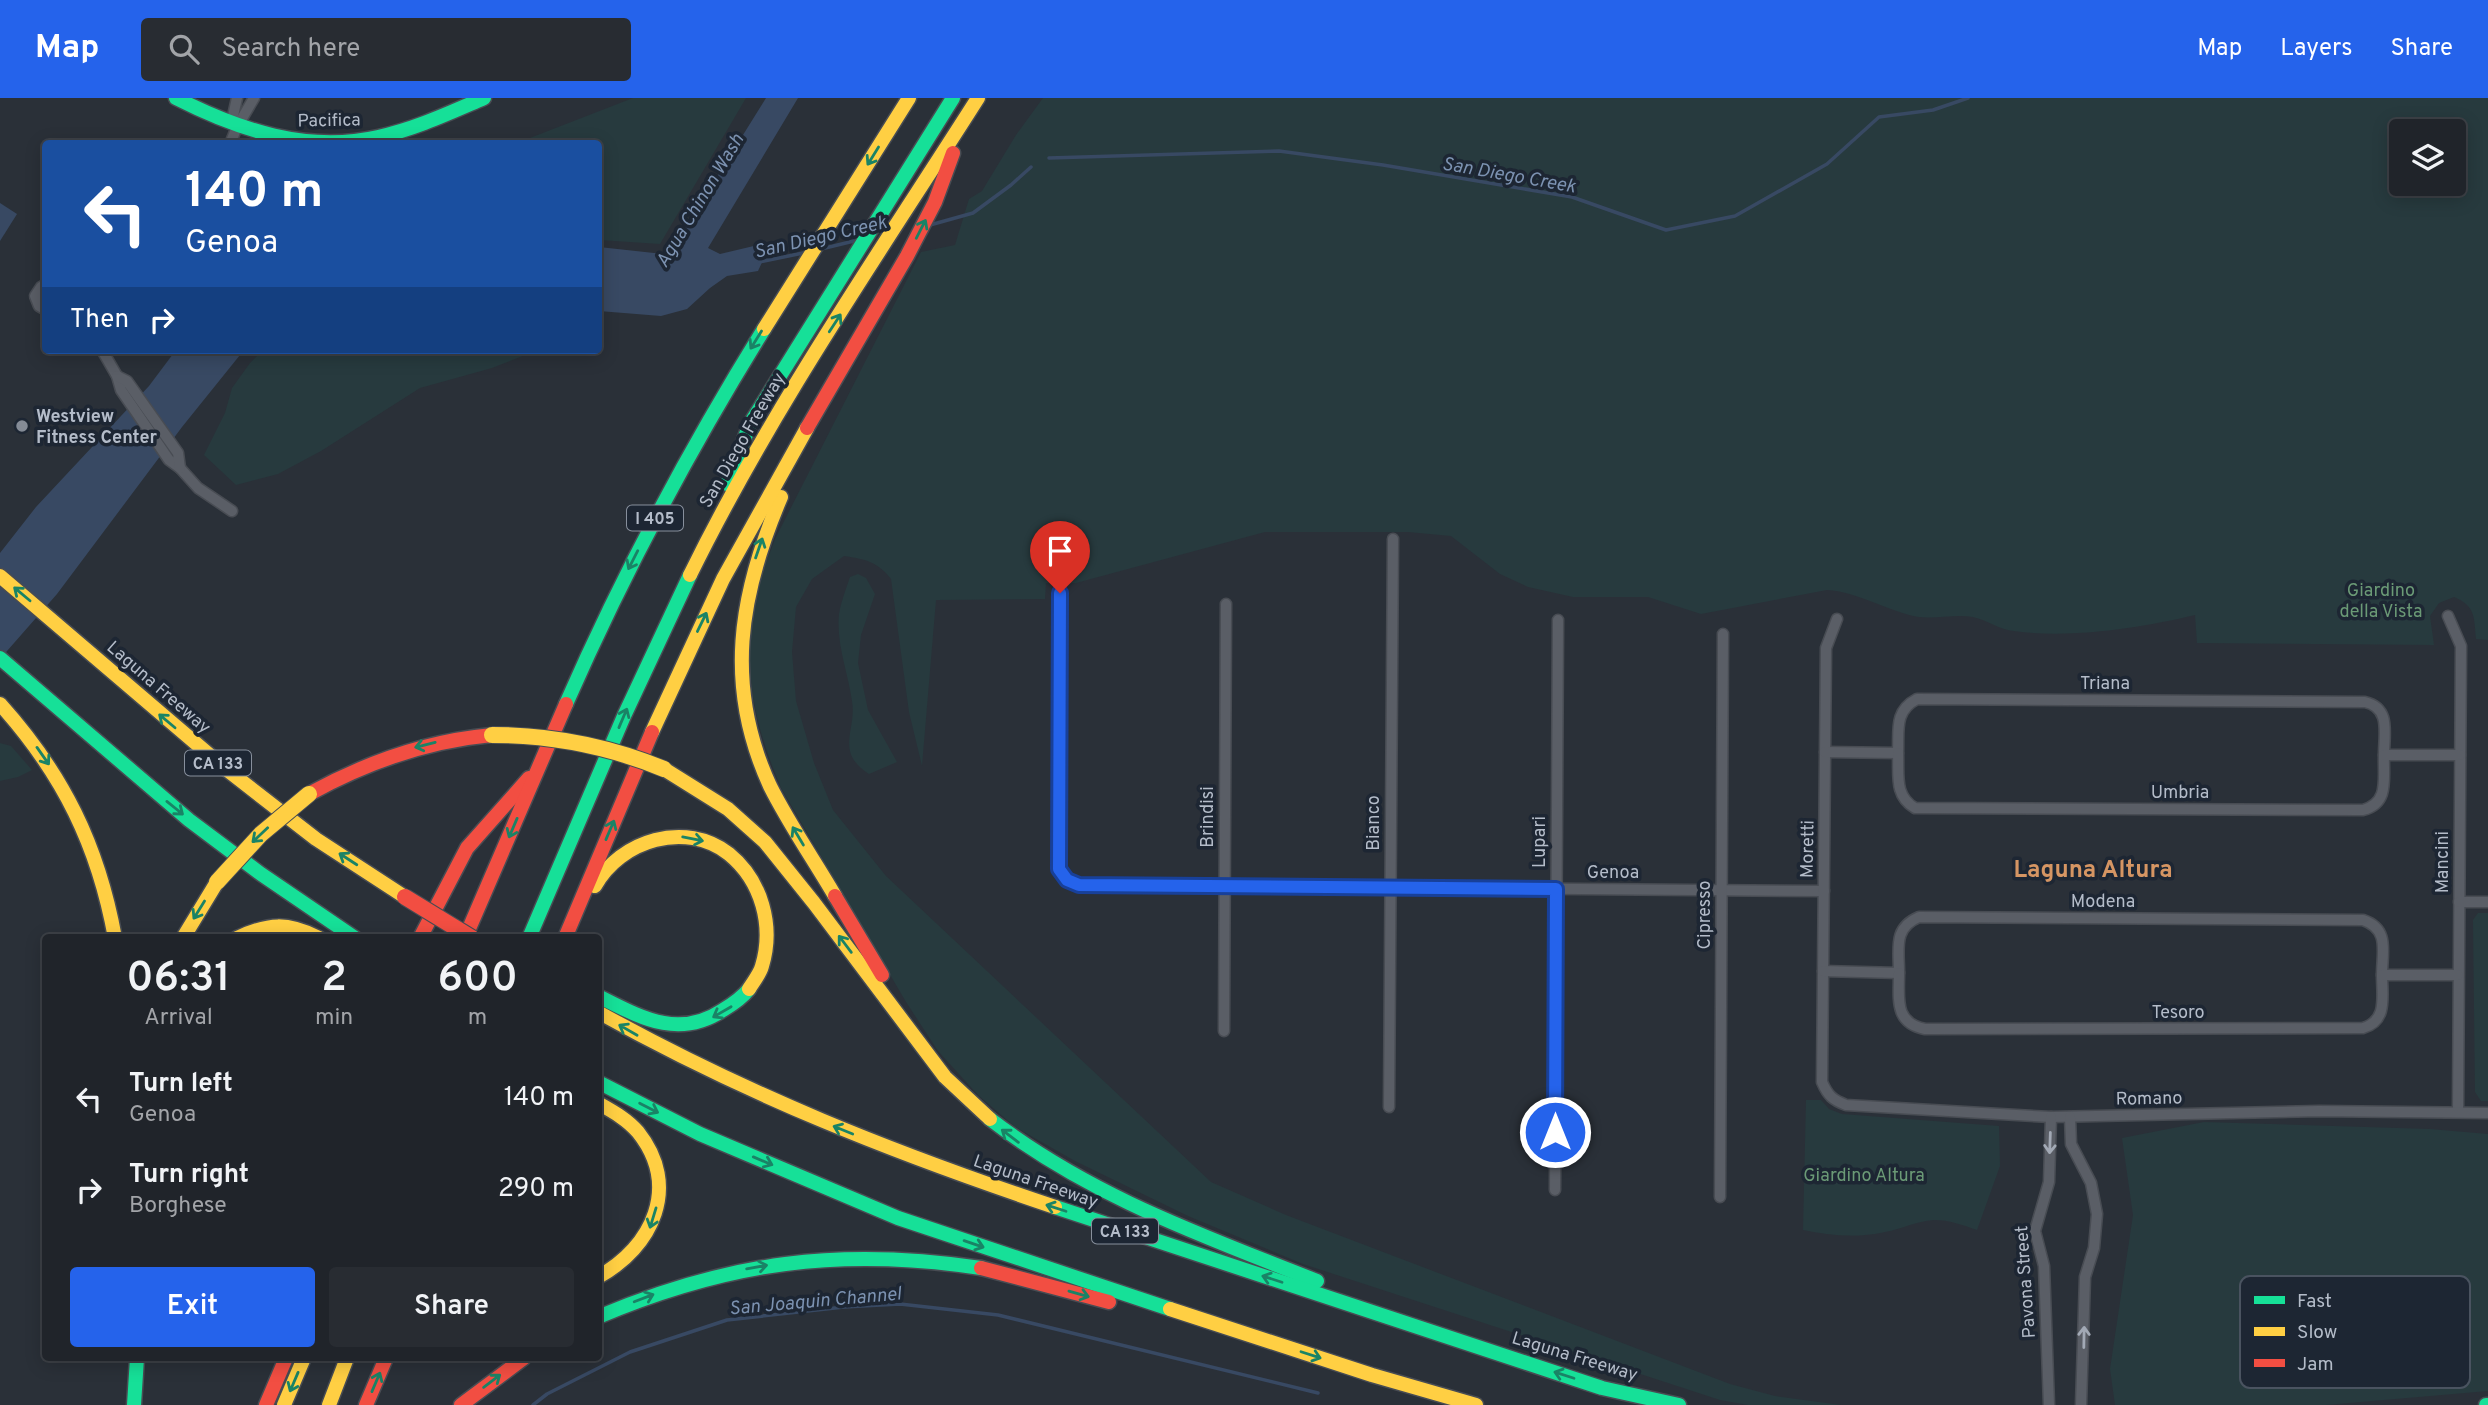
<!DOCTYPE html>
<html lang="en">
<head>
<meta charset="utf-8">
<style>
  :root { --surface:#20242a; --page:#282c32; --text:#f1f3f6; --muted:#a2a4a8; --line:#3d4147; --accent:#2563eb }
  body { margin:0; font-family:Overpass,sans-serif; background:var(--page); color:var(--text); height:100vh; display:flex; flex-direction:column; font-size:26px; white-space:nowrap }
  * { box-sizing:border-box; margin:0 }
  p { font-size:23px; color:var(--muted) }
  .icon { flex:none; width:38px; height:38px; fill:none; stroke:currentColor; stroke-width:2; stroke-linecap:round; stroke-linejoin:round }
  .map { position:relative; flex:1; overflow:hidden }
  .drawer { position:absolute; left:42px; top:836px; width:560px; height:427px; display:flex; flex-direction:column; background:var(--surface); border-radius:7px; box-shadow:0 4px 18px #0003,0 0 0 2px var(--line) }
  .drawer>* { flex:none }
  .hud { position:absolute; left:42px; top:42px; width:560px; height:214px; border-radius:7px; box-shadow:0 4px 18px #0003,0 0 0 2px var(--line); background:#1a4fa0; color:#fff; overflow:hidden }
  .tools { position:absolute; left:2389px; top:21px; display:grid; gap:14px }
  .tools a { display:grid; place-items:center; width:77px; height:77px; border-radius:7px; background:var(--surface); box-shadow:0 4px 18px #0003,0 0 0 2px var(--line); font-size:35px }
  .pin { position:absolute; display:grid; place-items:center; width:60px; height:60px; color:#fff; margin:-72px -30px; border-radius:50% 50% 50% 0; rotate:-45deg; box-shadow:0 0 7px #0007 }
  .pin .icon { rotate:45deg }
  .me { position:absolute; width:77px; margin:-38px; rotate:0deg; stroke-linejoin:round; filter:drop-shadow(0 0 5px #0008) }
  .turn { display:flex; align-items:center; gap:24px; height:147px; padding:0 28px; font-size:32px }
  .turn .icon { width:91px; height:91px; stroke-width:2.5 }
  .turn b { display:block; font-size:49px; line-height:60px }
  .then { display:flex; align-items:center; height:66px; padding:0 28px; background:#0003; gap:14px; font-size:26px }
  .eta { display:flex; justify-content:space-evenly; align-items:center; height:119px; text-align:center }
  .eta b { font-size:42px; font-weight:600; line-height:49px }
  .button { display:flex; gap:14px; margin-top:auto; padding:14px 28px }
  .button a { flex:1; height:80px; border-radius:7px; background:var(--accent); color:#fff; font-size:28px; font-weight:600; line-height:80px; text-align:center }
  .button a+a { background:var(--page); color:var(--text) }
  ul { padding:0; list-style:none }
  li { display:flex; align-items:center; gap:21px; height:91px; padding:0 28px }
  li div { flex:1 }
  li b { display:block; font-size:26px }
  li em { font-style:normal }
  header { display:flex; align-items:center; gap:42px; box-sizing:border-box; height:98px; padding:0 35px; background:var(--accent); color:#fff }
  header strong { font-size:33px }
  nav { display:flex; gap:38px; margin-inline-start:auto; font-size:24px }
  .search { width:490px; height:63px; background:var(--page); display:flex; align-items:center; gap:18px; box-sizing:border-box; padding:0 24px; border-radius:7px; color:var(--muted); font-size:26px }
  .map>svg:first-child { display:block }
  .green { fill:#273a3e; fill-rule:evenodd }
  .water { fill:#384963 }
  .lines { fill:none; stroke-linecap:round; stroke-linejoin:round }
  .stream { stroke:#384963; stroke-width:3.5 }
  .street-casing { stroke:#484c53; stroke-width:13 }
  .fast-casing { stroke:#484c53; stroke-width:17 }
  .slow-casing { stroke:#484c53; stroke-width:17 }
  .jam-casing { stroke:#484c53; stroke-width:17 }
  .street { stroke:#5a5e66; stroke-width:10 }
  .fast { stroke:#16e098; stroke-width:14 }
  .slow { stroke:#ffcf43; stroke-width:14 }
  .jam { stroke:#f24e42; stroke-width:14 }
  .slow-bridge-casing { stroke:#474c53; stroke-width:18; stroke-linecap:butt }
  .jam-bridge-casing { stroke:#474c53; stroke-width:18; stroke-linecap:butt }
  .slow-bridge { stroke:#ffcf43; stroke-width:16 }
  .jam-bridge { stroke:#f24e42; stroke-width:16 }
  .oneway { stroke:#1a8366 }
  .oneway2 { stroke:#a2a9b5 }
  .route-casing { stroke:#184099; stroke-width:18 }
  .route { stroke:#2563eb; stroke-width:12 }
  .poi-dot { fill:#848b96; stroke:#1d2633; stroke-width:2.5 }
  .labels { text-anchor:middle; stroke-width:7; stroke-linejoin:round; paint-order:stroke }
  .shield { fill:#1d2633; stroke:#878f9c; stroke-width:2 }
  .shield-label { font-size:16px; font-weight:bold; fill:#b4bcc9 }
  .street-label { font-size:18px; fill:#b4bcc9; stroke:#1d2633 }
  .poi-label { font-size:18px; font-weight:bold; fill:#b4bcc9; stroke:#1d2633; text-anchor:start }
  .park-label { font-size:18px; fill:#6b9a76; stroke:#1d2633 }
  .water-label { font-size:19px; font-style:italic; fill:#7c92b1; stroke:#1d2633 }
  .district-label { font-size:24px; font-weight:bold; fill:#d59563; stroke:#1d2633 }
  .key { fill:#1d2633; stroke:#4a5360; stroke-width:2 }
  .key-label { font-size:19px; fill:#b4bcc9 }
</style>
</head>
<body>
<header>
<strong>Map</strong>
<div class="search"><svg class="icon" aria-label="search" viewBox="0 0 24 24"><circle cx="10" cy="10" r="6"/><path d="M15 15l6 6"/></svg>Search here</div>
<nav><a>Map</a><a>Layers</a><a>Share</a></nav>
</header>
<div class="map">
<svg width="2488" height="1307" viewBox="0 0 2488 1307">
  <rect width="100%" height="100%" fill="#2a3038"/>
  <g class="green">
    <path d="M633,0H746L660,146L599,142L598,46L517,45Z"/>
    <path d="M1043,0H2488V542L2476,541C2474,520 2476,508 2454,499L2439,505L2430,518L2434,547L2197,545L2195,517C2141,530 2070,541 2014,533C2000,532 1987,522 1973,519C1956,516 1937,521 1919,519C1889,514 1856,493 1827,492L1701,516L1648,499H1573L1528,489L1500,476L1451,438L1408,434H1265L1076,485H1046L1045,501L936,502L922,668L909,614L891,481C878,464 865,461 844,458L812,481L796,509L792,554L796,603L814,665L833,712L886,778L1211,1084L1286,1117L1730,1286L1775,1298L1841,1307H1748L1720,1302L1303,1166L1188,1118L1075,1063L1015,1029L978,997L938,953L906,904L781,690C751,619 741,563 758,486C762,471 770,456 775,441L921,154L955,147L969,101L982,93L1016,37ZM2401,33H2454V86H2401Z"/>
    <path d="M263,252H538L492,270L420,290L321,353L278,376L236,387L204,357L225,315L232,290L250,265Z"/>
    <path d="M858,476L866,480L875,496L861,537L858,565L868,612L897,664L869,676C834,653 857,633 852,603C848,574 836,546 839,516C841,504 846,491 850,479Z"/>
    <path d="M0,645L11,648L32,672L18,679L0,683Z"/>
    <path d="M2478,815H2488V1003H2481L2475,994L2473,822Z"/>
    <path d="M1806,1002H1821L1829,1011L1842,1016L1999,1028L2000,1068L1977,1132C1963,1127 1949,1122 1934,1122C1916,1123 1902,1131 1885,1134C1858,1140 1830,1138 1803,1132Z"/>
    <path d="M2204,1024L2430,1031L2488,1036V1293L2326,1307H2115L2110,1271L2133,1117L2122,1040Z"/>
  </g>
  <g class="water">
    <path d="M766,0H798L708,150L720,156L758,147L764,160L758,173L727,178L710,190L687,211L661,218L599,213V149L654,155L670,154Z"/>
    <path d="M0,105L17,116L0,143Z"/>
    <path d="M176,252H244L182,329L57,496L0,561V455L36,409L149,288Z"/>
  </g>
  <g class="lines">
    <g class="stream">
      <path d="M1049,60L1279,53L1383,67L1572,99L1666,132L1735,118L1827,66L1879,19L1933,12L1968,0"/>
      <path d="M930,127L973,115L1011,87L1031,69"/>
      <path d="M821,151L854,143"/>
      <path d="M759,164L803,155"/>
      <path d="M533,1307L547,1296L630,1254L727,1222L844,1209L900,1206L998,1217L1318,1295"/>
    </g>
    <defs>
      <g id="street">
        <path d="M237,29L233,18L237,0"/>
        <path d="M230,46L237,29L254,0"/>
        <path d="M46,186L41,189L35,198L39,208L46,212"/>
        <path d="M102,252L117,278L121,292L169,362L180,370L198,390L232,413"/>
        <path d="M117,278L127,283L178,355L180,370"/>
        <path d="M1060,494L1059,771L1067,783L1079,787L1824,793"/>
        <path d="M2448,518L2461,548L2458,1014"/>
        <path d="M1837,521L1826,550L1822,984C1828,998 1833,1002 1846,1007L2051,1019L2319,1013L2488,1015"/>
        <path d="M1825,654L1898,655C1899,632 1894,613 1917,601L2365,604C2391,610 2384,635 2384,657"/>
        <path d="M1898,655C1899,677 1894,698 1915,710L2363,712C2390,705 2383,680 2384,657H2460"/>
        <path d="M2459,804H2488"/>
        <path d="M1823,873L1899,875C1899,850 1893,830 1919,819L2363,822C2390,831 2382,854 2382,877"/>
        <path d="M1899,875C1899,901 1894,925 1925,931L2363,930C2388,923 2382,898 2382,877H2458"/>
        <path d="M1224,933L1226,506"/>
        <path d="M1389,1009L1393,441"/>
        <path d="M2070,1019L2071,1046L2091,1085L2097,1116L2094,1150L2085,1179L2081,1307"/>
        <path d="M1555,1092L1558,522"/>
        <path d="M1720,1099L1723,536"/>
        <path d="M2049,1307L2044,1168L2035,1133L2049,1084L2051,1019"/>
      </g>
      <g id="fast">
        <path d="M176,0C239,32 307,55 378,39C415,31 449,15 484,0"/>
        <path d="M727,386L750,326L953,0"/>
        <path d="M0,560L189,722L261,776L355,840"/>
        <path d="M566,606C623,476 689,352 764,231"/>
        <path d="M529,840L624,618L690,477"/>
        <path d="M598,898C640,919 678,942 723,912C733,906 742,900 749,891"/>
        <path d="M598,984L700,1036L898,1120L1170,1211"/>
        <path d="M990,1021C1090,1098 1201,1137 1317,1183"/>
        <path d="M1055,1109L1602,1290L1679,1307"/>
        <path d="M598,1219C728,1164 840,1149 981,1170"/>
        <path d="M134,1307L137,1260"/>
        <path d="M2486,1307H2488"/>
      </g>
      <g id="slow">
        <path d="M764,231L909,0"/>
        <path d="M781,399C739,497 724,588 770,688C789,726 814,762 835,798"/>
        <path d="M690,477C772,310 878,157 978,0"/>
        <path d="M0,478L226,671L316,741L405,799"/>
        <path d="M0,606C63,676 98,747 115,840"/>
        <path d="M652,634L723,481L807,330"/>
        <path d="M664,671L728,711L765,744L814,805L945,979L990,1021"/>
        <path d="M595,788C620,742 686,722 729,756C762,783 774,828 762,868C760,876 753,884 749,891"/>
        <path d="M183,840L217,784"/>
        <path d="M237,840C269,825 287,824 319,840"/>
        <path d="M598,914C747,997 894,1055 1055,1109"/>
        <path d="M598,1005C612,1013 627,1021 638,1034C681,1088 653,1149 598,1179"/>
        <path d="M1170,1211L1372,1277L1476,1307"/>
        <path d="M284,1307L304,1260"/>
        <path d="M329,1307L347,1260"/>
      </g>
      <g id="jam">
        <path d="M807,330L907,158L935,104L953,55"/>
        <path d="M309,696C367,664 426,643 492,637"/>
        <path d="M835,798L882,877"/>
        <path d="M420,840L467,750L529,680"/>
        <path d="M465,840L566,606"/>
        <path d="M565,840L652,634"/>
        <path d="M981,1170L1109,1204"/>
        <path d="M266,1307L286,1260"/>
        <path d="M366,1307L386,1260"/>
        <path d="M461,1307L524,1260"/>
      </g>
    </defs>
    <use href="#street" class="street-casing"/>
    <use href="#fast" class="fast-casing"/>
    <use href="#slow" class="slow-casing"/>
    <use href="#jam" class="jam-casing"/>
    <use href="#street" class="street"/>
    <use href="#fast" class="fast"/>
    <use href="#slow" class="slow"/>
    <use href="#jam" class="jam"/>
    <defs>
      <g id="slow-bridge">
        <path d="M492,637C553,637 608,648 664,671"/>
        <path d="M217,784L261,736L309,696"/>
      </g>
      <path id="jam-bridge" d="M405,799L472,840"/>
    </defs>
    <use href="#slow-bridge" class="slow-bridge-casing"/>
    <use href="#jam-bridge" class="jam-bridge-casing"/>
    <use href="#slow-bridge" class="slow-bridge"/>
    <use href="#jam-bridge" class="jam-bridge"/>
  </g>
  <defs><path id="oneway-shaft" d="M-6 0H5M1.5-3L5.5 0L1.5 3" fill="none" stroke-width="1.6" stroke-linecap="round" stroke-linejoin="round" transform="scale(1.75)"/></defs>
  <g class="oneway">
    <use href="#oneway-shaft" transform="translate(873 58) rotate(122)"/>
    <use href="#oneway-shaft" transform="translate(921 131) rotate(-63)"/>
    <use href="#oneway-shaft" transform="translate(835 225) rotate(-57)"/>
    <use href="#oneway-shaft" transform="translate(756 242) rotate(122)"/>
    <use href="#oneway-shaft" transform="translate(759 450) rotate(-71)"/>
    <use href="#oneway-shaft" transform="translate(633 462) rotate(117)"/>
    <use href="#oneway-shaft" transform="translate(22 496) rotate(-140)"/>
    <use href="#oneway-shaft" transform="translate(702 524) rotate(-64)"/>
    <use href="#oneway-shaft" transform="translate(623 620) rotate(-67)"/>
    <use href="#oneway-shaft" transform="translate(167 623) rotate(-140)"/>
    <use href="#oneway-shaft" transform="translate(425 647) rotate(166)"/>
    <use href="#oneway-shaft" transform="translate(43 658) rotate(55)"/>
    <use href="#oneway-shaft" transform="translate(175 710) rotate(39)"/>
    <use href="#oneway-shaft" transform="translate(513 730) rotate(113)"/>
    <use href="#oneway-shaft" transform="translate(610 732) rotate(-67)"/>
    <use href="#oneway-shaft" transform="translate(260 737) rotate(137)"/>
    <use href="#oneway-shaft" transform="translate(798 738) rotate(-121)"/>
    <use href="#oneway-shaft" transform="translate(693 741) rotate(11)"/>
    <use href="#oneway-shaft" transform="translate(348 761) rotate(-147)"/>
    <use href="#oneway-shaft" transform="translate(199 812) rotate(122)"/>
    <use href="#oneway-shaft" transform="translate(845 846) rotate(-127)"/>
    <use href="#oneway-shaft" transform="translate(722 914) rotate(150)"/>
    <use href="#oneway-shaft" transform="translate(628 932) rotate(-150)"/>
    <use href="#oneway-shaft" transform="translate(649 1010) rotate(27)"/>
    <use href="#oneway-shaft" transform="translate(843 1032) rotate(-158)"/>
    <use href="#oneway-shaft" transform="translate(1010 1038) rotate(-143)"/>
    <use href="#oneway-shaft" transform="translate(763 1063) rotate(23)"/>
    <use href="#oneway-shaft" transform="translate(1056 1110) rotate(-162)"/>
    <use href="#oneway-shaft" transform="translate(653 1120) rotate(107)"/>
    <use href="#oneway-shaft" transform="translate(974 1146) rotate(19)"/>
    <use href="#oneway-shaft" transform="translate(757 1169) rotate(-10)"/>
    <use href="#oneway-shaft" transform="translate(1272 1181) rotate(-162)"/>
    <use href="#oneway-shaft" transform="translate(1079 1196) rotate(16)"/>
    <use href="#oneway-shaft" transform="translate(644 1200) rotate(-21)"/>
    <use href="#oneway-shaft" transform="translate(1311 1257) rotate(18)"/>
    <use href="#oneway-shaft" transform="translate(1564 1277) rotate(-162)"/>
    <use href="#oneway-shaft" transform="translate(492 1283) rotate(-37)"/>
    <use href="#oneway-shaft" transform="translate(294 1284) rotate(113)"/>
    <use href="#oneway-shaft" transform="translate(376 1284) rotate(-67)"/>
  </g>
  <g class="oneway2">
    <use href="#oneway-shaft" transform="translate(2050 1045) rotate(92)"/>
    <use href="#oneway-shaft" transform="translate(2084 1239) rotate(-89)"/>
  </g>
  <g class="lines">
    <defs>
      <path id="route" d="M1060,495L1059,771L1067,782L1079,787L1556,791L1555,1034"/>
    </defs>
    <use href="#route" class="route-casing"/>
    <use href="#route" class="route"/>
  </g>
  <circle class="poi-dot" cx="22" cy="328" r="7"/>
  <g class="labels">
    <g class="shield">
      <rect x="627" y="407.5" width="56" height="25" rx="5"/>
      <rect x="185" y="652.5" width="66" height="25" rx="5"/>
      <rect x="1092" y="1120.5" width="66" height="25" rx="5"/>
    </g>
    <g class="shield-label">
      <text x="655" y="426">I 405</text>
      <text x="218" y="671">CA 133</text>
      <text x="1125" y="1139">CA 133</text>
    </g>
    <g class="street-label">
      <text transform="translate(329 22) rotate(-1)" y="6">Pacifica</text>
      <text transform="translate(742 342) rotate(-60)" y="6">San Diego Freeway</text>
      <text x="2105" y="591">Triana</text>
      <text transform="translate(159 589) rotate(41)" y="6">Laguna Freeway</text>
      <text x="2180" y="700">Umbria</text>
      <text transform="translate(1207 719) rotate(-90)" y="6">Brindisi</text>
      <text transform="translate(1373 725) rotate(-90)" y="6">Bianco</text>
      <text transform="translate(1539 744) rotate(-90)" y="6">Lupari</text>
      <text transform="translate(1807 751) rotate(-89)" y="6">Moretti</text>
      <text transform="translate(2442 764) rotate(-90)" y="6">Mancini</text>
      <text x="1613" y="780">Genoa</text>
      <text x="2103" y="809">Modena</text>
      <text transform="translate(1704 817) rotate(-90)" y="6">Cipresso</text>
      <text x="2178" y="920">Tesoro</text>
      <text transform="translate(2149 1000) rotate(-1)" y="6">Romano</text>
      <text transform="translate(1036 1083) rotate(19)" y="6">Laguna Freeway</text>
      <text transform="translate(2025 1184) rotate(-94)" y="6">Pavona Street</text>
      <text transform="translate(1575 1258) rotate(17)" y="6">Laguna Freeway</text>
    </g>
    <g class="poi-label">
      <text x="36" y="324">Westview<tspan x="36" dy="21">Fitness Center</tspan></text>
    </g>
    <g class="park-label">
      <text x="2381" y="498">Giardino<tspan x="2381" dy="21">della Vista</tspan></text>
      <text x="1864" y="1083">Giardino Altura</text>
    </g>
    <g class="water-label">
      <text transform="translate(1509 76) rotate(10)" y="7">San Diego Creek</text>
      <text transform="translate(699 102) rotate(-59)" y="7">Agua Chinon Wash</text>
      <text transform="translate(820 138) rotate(-13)" y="7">San Diego Creek</text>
      <text transform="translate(815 1202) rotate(-5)" y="7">San Joaquin Channel</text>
    </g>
    <g class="district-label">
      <text x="2093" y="779">Laguna Altura</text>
    </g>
  </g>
  <rect x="2240" y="1178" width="230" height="112" rx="10" class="key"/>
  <rect x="2254" y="1198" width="31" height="8" fill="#16e098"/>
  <rect x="2254" y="1229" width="31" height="9" fill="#ffcf43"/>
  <rect x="2254" y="1261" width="31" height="8" fill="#f24e42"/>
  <g class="key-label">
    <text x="2297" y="1209">Fast</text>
    <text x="2297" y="1240">Slow</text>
    <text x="2297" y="1272">Jam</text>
  </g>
</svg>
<div class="tools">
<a><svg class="icon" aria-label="layers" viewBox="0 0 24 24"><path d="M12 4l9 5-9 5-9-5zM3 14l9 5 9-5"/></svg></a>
</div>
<div class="pin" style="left:1060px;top:495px;background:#d93025"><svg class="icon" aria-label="arrive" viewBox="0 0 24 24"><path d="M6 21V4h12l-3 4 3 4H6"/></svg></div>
<svg class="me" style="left:1555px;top:1034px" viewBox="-20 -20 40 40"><circle r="17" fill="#2563eb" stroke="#fff" stroke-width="3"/><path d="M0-11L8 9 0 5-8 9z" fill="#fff"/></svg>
<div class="hud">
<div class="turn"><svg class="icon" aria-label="left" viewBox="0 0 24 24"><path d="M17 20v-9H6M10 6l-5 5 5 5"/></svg><div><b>140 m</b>Genoa</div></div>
<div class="then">Then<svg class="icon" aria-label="right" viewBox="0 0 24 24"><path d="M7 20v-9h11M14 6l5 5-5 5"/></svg></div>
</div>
<section class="drawer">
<div class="eta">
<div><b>06:31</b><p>Arrival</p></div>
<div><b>2</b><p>min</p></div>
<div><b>600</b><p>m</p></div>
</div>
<ul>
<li><svg class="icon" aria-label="left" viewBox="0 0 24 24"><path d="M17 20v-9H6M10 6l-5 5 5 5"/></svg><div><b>Turn left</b><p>Genoa</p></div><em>140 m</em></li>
<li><svg class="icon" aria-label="right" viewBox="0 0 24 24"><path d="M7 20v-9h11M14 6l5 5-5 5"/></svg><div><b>Turn right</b><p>Borghese</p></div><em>290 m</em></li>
</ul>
<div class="button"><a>Exit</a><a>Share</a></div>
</section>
</div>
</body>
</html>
